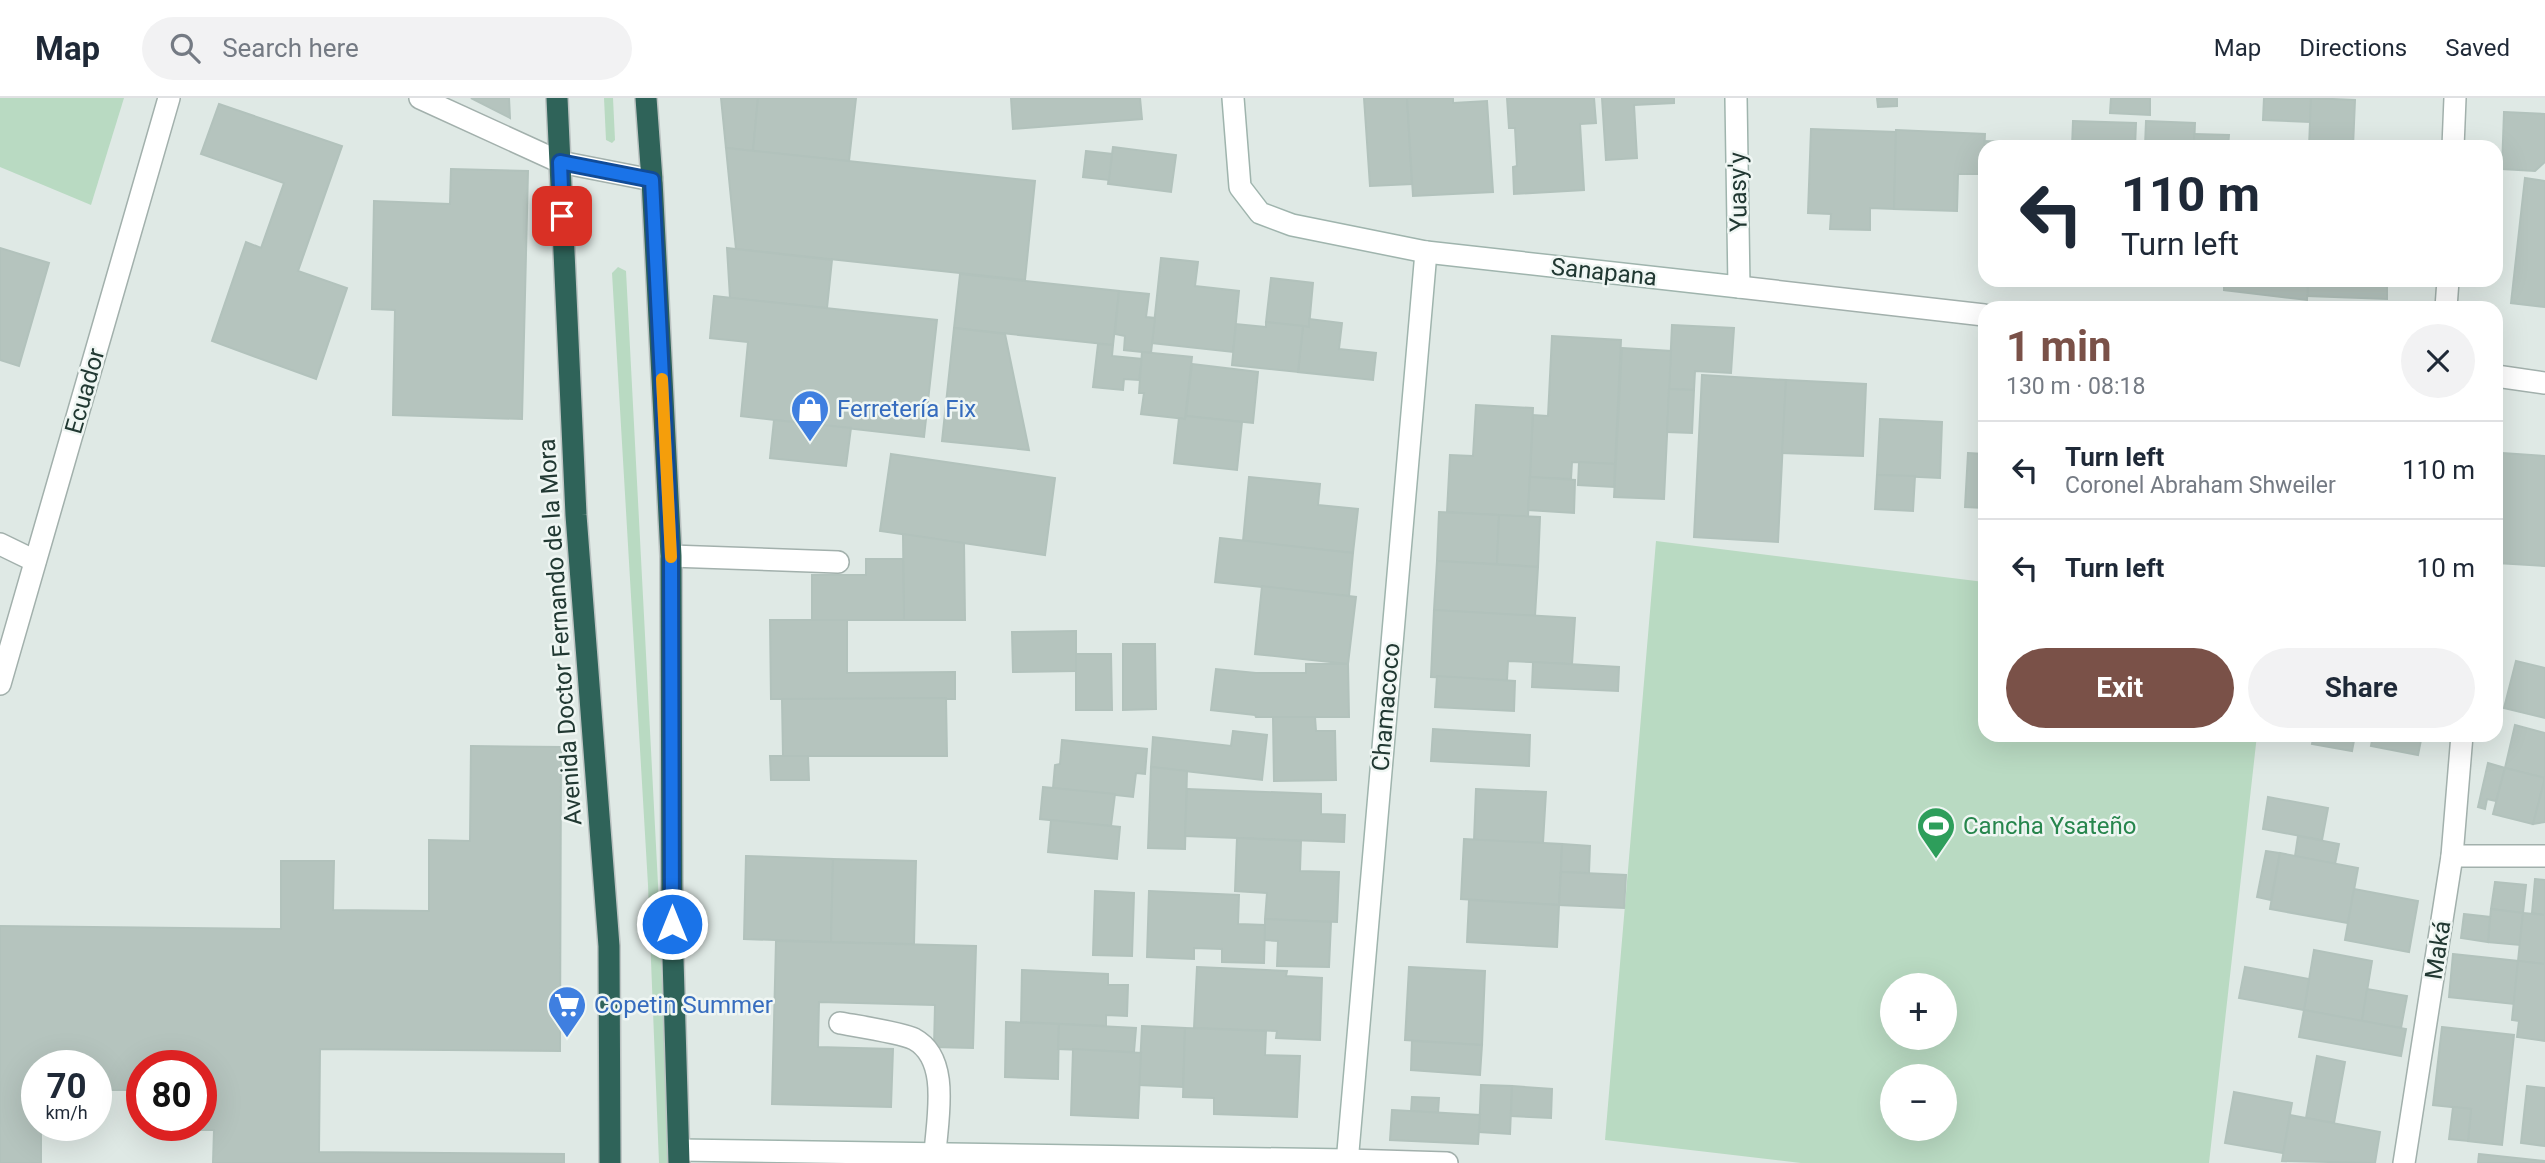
<!DOCTYPE html>
<html lang="en">
<head>
<meta charset="utf-8">
<style>
  :root { --surface:#fff; --page:#f2f2f3; --text:#1f2937; --muted:#747a83; --line:#e0e1e3; --accent:#7a5148 }
  body { margin:0; font-family:Roboto,sans-serif; background:var(--page); color:var(--text); height:100vh; display:flex; flex-direction:column; font-size:26px; white-space:nowrap }
  * { box-sizing:border-box; margin:0 }
  p { font-size:23px; color:var(--muted) }
  .icon { flex:none; width:38px; height:38px; fill:none; stroke:currentColor; stroke-width:2; stroke-linecap:round; stroke-linejoin:round }
  .map { position:relative; flex:1; overflow:hidden }
  .sheet { position:absolute; left:1978px; top:203px; width:525px; height:441px; display:flex; flex-direction:column; background:var(--surface); border-radius:21px; box-shadow:0 7px 28px #0002 }
  .sheet>* { flex:none }
  .hud { position:absolute; left:1978px; top:42px; width:525px; height:147px; border-radius:21px; box-shadow:0 7px 28px #0002; background:#fff; color:var(--text); overflow:hidden }
  .tools { position:absolute; left:1880px; top:875px; display:grid; gap:14px }
  .tools a { display:grid; place-items:center; width:77px; height:77px; border-radius:50%; background:var(--surface); box-shadow:0 7px 28px #0002; font-size:35px }
  .speed { position:absolute; left:21px; top:952px; display:flex; gap:14px; font-size:35px; font-weight:700; text-align:center }
  .speed>* { display:grid; place-content:center; width:91px; height:91px; border-radius:50%; background:var(--surface); box-shadow:0 7px 28px #0002; line-height:1 }
  .speed small { font-size:18px; font-weight:400 }
  .speed .limit { border:10px solid #d22; background:#fff; color:#111 }
  .pin { position:absolute; display:grid; place-items:center; width:60px; height:60px; color:#fff; margin:-30px; border-radius:14px; box-shadow:0 4px 10px #0006 }
  .me { position:absolute; width:77px; margin:-38px; rotate:0deg; stroke-linejoin:round; filter:drop-shadow(0 0 5px #0008) }
  .turn { display:flex; align-items:center; gap:24px; height:147px; padding:0 28px; font-size:32px }
  .turn .icon { width:91px; height:91px; stroke-width:2.5 }
  .turn b { display:block; font-size:49px; line-height:60px }
  .round { display:grid; place-items:center; flex:none; width:74px; height:74px; border-radius:37px; background:var(--page) }
  .overview { display:flex; align-items:center; justify-content:space-between; height:119px; padding:0 28px }
  h1 { font-size:42px; font-weight:700; line-height:52px; color:var(--accent) }
  .primary-button { display:flex; gap:14px; margin-top:auto; padding:14px 28px }
  .primary-button a { flex:1; height:80px; border-radius:42px; background:var(--accent); color:#fff; font-size:28px; font-weight:700; line-height:80px; text-align:center }
  .primary-button a+a { background:var(--page); color:var(--text) }
  ul { padding:0; list-style:none }
  li { display:flex; align-items:center; gap:21px; height:98px; padding:0 28px; border-top:2px solid var(--line) }
  li div { flex:1 }
  li b { display:block; font-size:26px }
  li em { font-style:normal }
  header { display:flex; align-items:center; gap:42px; box-sizing:border-box; height:98px; padding:0 35px; background:var(--surface); border-bottom:2px solid var(--line) }
  header strong { font-size:33px }
  nav { display:flex; gap:38px; margin-inline-start:auto; font-size:24px }
  .search { width:490px; height:63px; background:var(--page); display:flex; align-items:center; gap:18px; box-sizing:border-box; padding:0 24px; border-radius:38px; color:var(--muted); font-size:26px }
  .map>svg:first-child { display:block }
  .green { fill:#b9dac2; fill-rule:evenodd }
  .building { fill:#b5c4be; stroke:#b2c2bc; stroke-width:2 }
  .lines { fill:none; stroke-linecap:round; stroke-linejoin:round }
  .lane-casing { stroke:#a2b0ac; stroke-width:24 }
  .street-casing { stroke:#a2b0ac; stroke-width:24 }
  .secondary-casing { stroke:#9fb4ad; stroke-width:24 }
  .highway-casing { stroke:#bcc3c2; stroke-width:24 }
  .lane { stroke:#fff; stroke-width:21 }
  .street { stroke:#fff; stroke-width:21 }
  .secondary { stroke:#fff; stroke-width:21 }
  .highway { stroke:#2f6359; stroke-width:21 }
  .route-casing { stroke:#114b97; stroke-width:18 }
  .route { stroke:#1a73e8; stroke-width:12 }
  .slow { stroke:#f59e0b; stroke-width:12 }
  .labels { text-anchor:middle; stroke-width:5; stroke-linejoin:round; paint-order:stroke }
  .street-label { font-size:24px; fill:#213832; stroke:#eff6f3 }
  .shop-label { font-size:24px; fill:#366cbe; stroke:#eff6f3; text-anchor:start }
  .leisure-label { font-size:24px; fill:#27864d; stroke:#eff6f3; text-anchor:start }
</style>
</head>
<body>
<header>
<strong>Map</strong>
<div class="search"><svg class="icon" aria-label="search" viewBox="0 0 24 24"><circle cx="10" cy="10" r="6"/><path d="M15 15l6 6"/></svg>Search here</div>
<nav><a>Map</a><a>Directions</a><a>Saved</a></nav>
</header>
<div class="map">
<svg width="2545" height="1065" viewBox="0 0 2545 1065">
  <rect width="100%" height="100%" fill="#dfe9e5"/>
  <g class="green">
    <path d="M0,0H124L91,107L0,69Z"/>
    <path d="M604,0H613L615,42L612,45L606,42Z"/>
    <path d="M618,169L626,173L658,786L669,1065H659L648,787L612,175Z"/>
    <path d="M1656,443L1984,484V637H2257L2209,1065H1801L1605,1042ZM1944,887V940H1892V887ZM1944,978V1031H1892V978Z"/>
  </g>
  <g class="building">
    <path d="M471,0H509L510,20Z"/>
    <path d="M721,0H758L753,53L726,50Z"/>
    <path d="M758,0H856L849,63L753,53Z"/>
    <path d="M1011,0H1140L1142,21L1013,31Z"/>
    <path d="M1364,0H1407L1412,86L1370,88Z"/>
    <path d="M1407,0H1453V5L1487,3L1493,94L1413,98Z"/>
    <path d="M1507,0H1594L1596,25L1580,26L1584,92L1514,96L1513,69L1517,68L1515,30H1509Z"/>
    <path d="M1602,0H1674V5L1634,7L1637,60L1606,62Z"/>
    <path d="M1877,0H1897V8L1878,9Z"/>
    <path d="M2111,0H2150V17L2110,15Z"/>
    <path d="M2264,0H2311L2310,24L2263,22Z"/>
    <path d="M2311,0L2355,2L2353,49H2309Z"/>
    <path d="M219,6L342,48L298,173L347,190L316,281L212,243L246,144L261,150L284,85L201,56Z"/>
    <path d="M2504,14L2545,16V64L2535,73L2502,71Z"/>
    <path d="M2073,23L2136,25L2135,49H2072Z"/>
    <path d="M2146,23L2195,25L2194,49H2145Z"/>
    <path d="M1811,31L1896,34L1894,111L1870,110V132L1830,131L1831,116L1808,115Z"/>
    <path d="M1896,32L1985,36L1983,76H1958L1957,113L1894,111Z"/>
    <path d="M2194,36L2229,37L2228,49H2194Z"/>
    <path d="M1984,43L2035,45V49H1984V111L1982,110Z"/>
    <path d="M1113,49L1176,57L1171,94L1108,86Z"/>
    <path d="M726,50L1035,83L1025,182L736,151Z"/>
    <path d="M1086,53L1112,56L1109,82L1083,79Z"/>
    <path d="M451,71L528,73L522,321L393,317L395,212L372,211L374,103L450,106Z"/>
    <path d="M2525,80L2545,83V209L2511,205Z"/>
    <path d="M0,150L49,165L19,268L0,262Z"/>
    <path d="M727,150L832,162L827,210L730,200Z"/>
    <path d="M1161,160L1198,164L1195,188L1239,193L1233,254L1152,245Z"/>
    <path d="M960,176L1119,193L1113,247L954,230Z"/>
    <path d="M1271,180L1313,185L1309,229L1266,224Z"/>
    <path d="M2224,182H2308L2307,202L2224,192Z"/>
    <path d="M2308,182H2387V201L2308,198Z"/>
    <path d="M1119,193L1149,196L1146,219L1155,220L1151,255L1124,252L1125,238L1115,236Z"/>
    <path d="M714,198L937,222L924,339L741,318L748,244L710,240Z"/>
    <path d="M1309,221L1342,225L1339,251L1376,255L1373,282L1298,274L1303,228L1309,229Z"/>
    <path d="M1266,224L1303,228L1298,274L1232,267L1236,226L1266,229Z"/>
    <path d="M1672,227L1734,230L1731,275L1695,273L1694,292L1669,291Z"/>
    <path d="M954,230L1005,236L1029,352L942,343Z"/>
    <path d="M1552,238L1621,242L1615,366L1572,364L1571,381L1530,379L1533,317L1548,318Z"/>
    <path d="M1098,246L1113,247L1112,258L1142,261L1139,282L1124,281L1123,292L1093,289Z"/>
    <path d="M1622,250L1671,253L1664,401L1614,399Z"/>
    <path d="M1142,254L1192,259L1185,321L1141,316L1144,295H1139Z"/>
    <path d="M1192,266L1258,274L1253,325L1186,318Z"/>
    <path d="M1702,277L1786,282L1778,444L1694,439Z"/>
    <path d="M1786,282L1866,286L1863,358L1782,355Z"/>
    <path d="M1669,291L1694,292L1692,335L1667,334Z"/>
    <path d="M1476,307L1533,310L1528,419L1447,414L1450,357L1473,358Z"/>
    <path d="M1186,318L1242,324L1237,372L1174,365L1179,320L1185,321Z"/>
    <path d="M1880,321L1942,324L1940,380L1877,377Z"/>
    <path d="M774,322L851,330L846,368L770,360Z"/>
    <path d="M1968,355L1984,356V410L1965,409Z"/>
    <path d="M2502,355L2545,358V468L2497,465Z"/>
    <path d="M891,356L1055,380L1045,457L880,433Z"/>
    <path d="M1579,364L1615,366L1614,389L1578,387Z"/>
    <path d="M1877,377L1915,378L1913,413L1875,411Z"/>
    <path d="M1249,379L1320,386L1318,407L1358,411L1353,455L1243,443Z"/>
    <path d="M1530,379L1575,382L1574,415L1528,412Z"/>
    <path d="M1439,414L1499,417L1497,466L1437,463Z"/>
    <path d="M1499,417L1540,419L1538,469L1497,466Z"/>
    <path d="M903,436L964,445L965,522H904Z"/>
    <path d="M1220,440L1353,455L1349,498L1215,484Z"/>
    <path d="M866,461H903L904,522H812V477H866Z"/>
    <path d="M1437,463L1538,469L1535,518L1434,512Z"/>
    <path d="M1262,488L1356,499L1348,566L1255,556Z"/>
    <path d="M1434,512L1575,520L1572,566L1508,563L1507,582L1431,579Z"/>
    <path d="M770,522H847V575L955,574V601H771Z"/>
    <path d="M1076,533V573L1013,574L1012,534Z"/>
    <path d="M1123,546H1155L1156,611L1123,612Z"/>
    <path d="M1076,556H1111L1112,612H1076Z"/>
    <path d="M2516,563L2545,570V620L2504,610Z"/>
    <path d="M1533,564L1619,569L1618,593L1532,589Z"/>
    <path d="M1306,566H1348L1349,619H1256L1255,617L1211,612L1216,571L1256,575H1306Z"/>
    <path d="M1437,578L1515,583L1514,613L1435,609Z"/>
    <path d="M946,600L947,658H783L782,601Z"/>
    <path d="M1273,619H1315L1316,633H1335L1336,682L1274,683Z"/>
    <path d="M2515,627L2545,635V680L2505,670Z"/>
    <path d="M1433,631L1530,637L1529,668L1431,663Z"/>
    <path d="M1233,633L1267,637L1262,682L1151,669L1153,639L1231,648Z"/>
    <path d="M2314,637H2355L2352,653L2312,646Z"/>
    <path d="M2373,637H2422L2418,657L2371,648Z"/>
    <path d="M1062,642L1147,651L1145,676L1136,675L1133,699L1053,690L1055,667L1060,666Z"/>
    <path d="M471,648L561,649L560,953L320,951L319,1054L564,1056V1065H213L214,1032H183V1027H201V968H142V992H96V968H37V1027H41V1065H0V828L281,831V763H334L333,812L429,813V742L470,743Z"/>
    <path d="M770,658H808L809,682H771Z"/>
    <path d="M2488,665L2505,670L2496,703L2487,701L2485,711L2478,709Z"/>
    <path d="M1151,669L1187,673L1185,751L1148,750Z"/>
    <path d="M2505,670L2545,680L2533,726L2493,716Z"/>
    <path d="M2545,680V724L2533,726Z"/>
    <path d="M1043,689L1115,696L1111,728L1040,721Z"/>
    <path d="M1187,691L1321,696V716L1345,717L1344,744L1185,738Z"/>
    <path d="M1476,691L1546,694L1543,745L1474,742Z"/>
    <path d="M2268,699L2328,710L2322,742L2263,731Z"/>
    <path d="M1051,722L1120,729L1117,761L1048,754Z"/>
    <path d="M2298,738L2339,746L2335,766L2295,758Z"/>
    <path d="M1237,740L1301,743L1300,773L1339,774L1337,824L1265,821L1267,795L1235,793Z"/>
    <path d="M1464,741L1562,746L1559,807L1461,801Z"/>
    <path d="M1562,746L1590,748L1589,775L1561,774Z"/>
    <path d="M2266,753L2280,755L2271,802L2257,799Z"/>
    <path d="M2280,755L2358,770L2348,825L2270,811Z"/>
    <path d="M746,758L833,761L831,844L744,841Z"/>
    <path d="M833,761L916,763L914,846L831,844Z"/>
    <path d="M1561,774L1626,777L1624,810L1559,807Z"/>
    <path d="M2535,781L2545,782V817L2532,815Z"/>
    <path d="M2495,784L2526,787L2523,815L2491,811Z"/>
    <path d="M2354,791L2418,803L2409,854L2345,842Z"/>
    <path d="M1095,793L1134,795L1132,858L1093,857Z"/>
    <path d="M1149,793L1239,797L1238,826L1265,827L1264,865L1222,864V851L1194,850V861L1147,859Z"/>
    <path d="M1469,802L1559,807L1557,849L1467,844Z"/>
    <path d="M2491,811L2523,815L2520,847L2488,844Z"/>
    <path d="M2523,815L2545,817V866L2518,863Z"/>
    <path d="M2464,816L2490,819L2488,844L2461,840Z"/>
    <path d="M1265,821L1331,824L1329,869L1277,868L1278,843L1265,842Z"/>
    <path d="M776,843L976,848L973,950L934,949L935,907L819,904L818,949L893,951L891,1009L772,1006Z"/>
    <path d="M2314,852L2372,863L2362,923L2304,912Z"/>
    <path d="M2453,856L2518,863L2514,906L2449,899Z"/>
    <path d="M2518,863L2545,866V943L2517,939L2519,923L2512,922Z"/>
    <path d="M1197,869L1287,873L1286,878L1322,880L1320,942L1276,940L1277,933L1194,930Z"/>
    <path d="M1409,869L1485,873L1482,947L1405,942Z"/>
    <path d="M2245,869L2309,881L2304,912L2239,900Z"/>
    <path d="M1022,872L1108,876V887H1128L1127,918L1106,917V928L1021,924Z"/>
    <path d="M2367,891L2407,898L2401,930L2362,923Z"/>
    <path d="M2304,912L2406,931L2401,958L2299,939Z"/>
    <path d="M1006,924L1059,926L1058,981L1005,979Z"/>
    <path d="M1059,926L1136,930L1134,954L1058,951Z"/>
    <path d="M1142,928L1185,930L1183,989L1139,987Z"/>
    <path d="M2442,929L2514,937L2502,1047L2468,1043L2471,1011L2433,1007Z"/>
    <path d="M1185,930L1266,933L1265,957L1300,958L1297,1019L1214,1016V1000L1183,999Z"/>
    <path d="M1412,943L1482,947L1480,977L1411,972Z"/>
    <path d="M1073,951L1141,955L1138,1020L1071,1017Z"/>
    <path d="M2317,958L2345,964L2334,1025L2306,1020Z"/>
    <path d="M1481,987L1512,988L1510,1036L1479,1034Z"/>
    <path d="M1512,988L1552,991L1551,1020L1511,1018Z"/>
    <path d="M2527,988L2545,990V1048L2521,1045Z"/>
    <path d="M2234,994L2292,1005L2283,1055L2225,1045Z"/>
    <path d="M1412,999L1439,1000L1438,1015L1411,1013Z"/>
    <path d="M2453,1009L2471,1011L2468,1043L2449,1041Z"/>
    <path d="M1392,1012L1480,1017L1478,1046L1390,1042Z"/>
    <path d="M2290,1017L2380,1034L2375,1065L2282,1063Z"/>
    <path d="M2479,1056L2545,1063V1065H2478Z"/>
  </g>
  <g class="lines">
    <defs>
      <g id="lane">
        <path d="M0,446L35,463"/>
        <path d="M671,458L838,464"/>
        <path d="M840,925C856,928 902,935 914,941C951,961 937,1021 935,1056"/>
        <path d="M1347,1062L1447,1065"/>
      </g>
      <g id="street">
        <path d="M420,0L560,64L652,82"/>
        <path d="M2453,49L2455,0"/>
        <path d="M1739,189L1984,217"/>
        <path d="M2446,210L2448,182"/>
        <path d="M2496,278L2545,285"/>
        <path d="M0,586L169,0"/>
        <path d="M2452,758H2545"/>
        <path d="M2404,1065L2452,758L2462,637"/>
      </g>
      <g id="secondary">
        <path d="M1233,0L1240,89L1260,115L1292,127L1426,154L1739,189L1736,0"/>
        <path d="M679,1052L1347,1062"/>
        <path d="M1347,1065L1426,154"/>
      </g>
      <g id="highway">
        <path d="M557,0L576,417L609,848L610,1065"/>
        <path d="M646,0L652,82L671,458L672,826L679,1065"/>
      </g>
    </defs>
    <use href="#lane" class="lane-casing"/>
    <use href="#street" class="street-casing"/>
    <use href="#secondary" class="secondary-casing"/>
    <use href="#highway" class="highway-casing"/>
    <use href="#lane" class="lane"/>
    <use href="#street" class="street"/>
    <use href="#secondary" class="secondary"/>
    <use href="#highway" class="highway"/>
  </g>
  <g class="lines">
    <defs>
      <path id="route" d="M562,118L560,64L652,82L671,458L672,826"/>
    </defs>
    <use href="#route" class="route-casing"/>
    <use href="#route" class="route"/>
    <path class="slow" d="M662,281L671,459"/>
  </g>
  <defs>
    <symbol id="shop-pin" viewBox="-11 -11 22 30"><path d="M0 17L-7.5 6A9.5 9.5 0 1 1 7.5 6Z" fill="#3f7fe0" stroke="#eff6f3"/><path d="M-5-2.5h2.3a2.7 3.5 0 0 1 5.4 0H5L5.5 6h-11ZM-1.5-2.5h3a1.5 2.3 0 0 0-3 0Z" fill="#fff"/></symbol>
    <symbol id="stadium-pin" viewBox="-11 -11 22 30"><path d="M0 17L-7.5 6A9.5 9.5 0 1 1 7.5 6Z" fill="#2e9e5b" stroke="#eff6f3"/><path d="M0-5a6.5 5 0 1 0 0 10a6.5 5 0 1 0 0-10ZM-3.5-1.8h7v3.6h-7Z" fill="#fff"/></symbol>
    <symbol id="supermarket-pin" viewBox="-11 -11 22 30"><path d="M0 17L-7.5 6A9.5 9.5 0 1 1 7.5 6Z" fill="#3f7fe0" stroke="#eff6f3"/><path d="M-6-5.5h2.5l.6 2H6L4.5 2H-2.5L-4.4-4H-6ZM-1.5 3.2a1.3 1.3 0 1 0 .1 0ZM3 3.2a1.3 1.3 0 1 0 .1 0Z" fill="#fff"/></symbol>
  </defs>
  <g fill-rule="evenodd">
    <use href="#shop-pin" x="788" y="289" width="44" height="60"/>
    <use href="#stadium-pin" x="1914" y="706" width="44" height="60"/>
    <use href="#supermarket-pin" x="545" y="885" width="44" height="60"/>
  </g>
  <g class="labels">
    <g class="street-label">
      <text transform="translate(1738 94) rotate(-91)" y="8">Yuasy'y</text>
      <text transform="translate(1604 174) rotate(6)" y="8">Sanapana</text>
      <text transform="translate(85 293) rotate(-74)" y="8">Ecuador</text>
      <text transform="translate(560 534) rotate(-94)" y="8">Avenida Doctor Fernando de la Mora</text>
      <text transform="translate(1386 609) rotate(-85)" y="8">Chamacoco</text>
      <text transform="translate(2438 852) rotate(-81)" y="8">Maká</text>
    </g>
    <g class="shop-label">
      <text x="837" y="319">Ferretería Fix</text>
      <text x="594" y="915">Copetin Summer</text>
    </g>
    <g class="leisure-label">
      <text x="1963" y="736">Cancha Ysateño</text>
    </g>
  </g>
</svg>
<div class="tools">
<a>+</a>
<a>−</a>
</div>
<div class="speed"><div>70<small>km/h</small></div><div class="limit">80</div></div>
<div class="pin" style="left:562px;top:118px;background:#d93025"><svg class="icon" aria-label="arrive" viewBox="0 0 24 24"><path d="M6 21V4h12l-3 4 3 4H6"/></svg></div>
<svg class="me" style="left:672px;top:826px" viewBox="-20 -20 40 40"><circle r="17" fill="#1a73e8" stroke="#fff" stroke-width="3"/><path d="M0-11L8 9 0 5-8 9z" fill="#fff"/></svg>
<div class="hud">
<div class="turn"><svg class="icon" aria-label="left" viewBox="0 0 24 24"><path d="M17 20v-9H6M10 6l-5 5 5 5"/></svg><div><b>110 m</b>Turn left</div></div>
</div>
<section class="sheet">
<div class="overview"><div><h1>1 min</h1><p>130 m · 08:18</p></div><a class="round"><svg class="icon" aria-label="close" viewBox="0 0 24 24"><path d="M6 6l12 12M18 6L6 18"/></svg></a></div>
<ul>
<li><svg class="icon" aria-label="left" viewBox="0 0 24 24"><path d="M17 20v-9H6M10 6l-5 5 5 5"/></svg><div><b>Turn left</b><p>Coronel Abraham Shweiler</p></div><em>110 m</em></li>
<li><svg class="icon" aria-label="left" viewBox="0 0 24 24"><path d="M17 20v-9H6M10 6l-5 5 5 5"/></svg><div><b>Turn left</b></div><em>10 m</em></li>
</ul>
<div class="primary-button"><a>Exit</a><a>Share</a></div>
</section>
</div>
</body>
</html>
